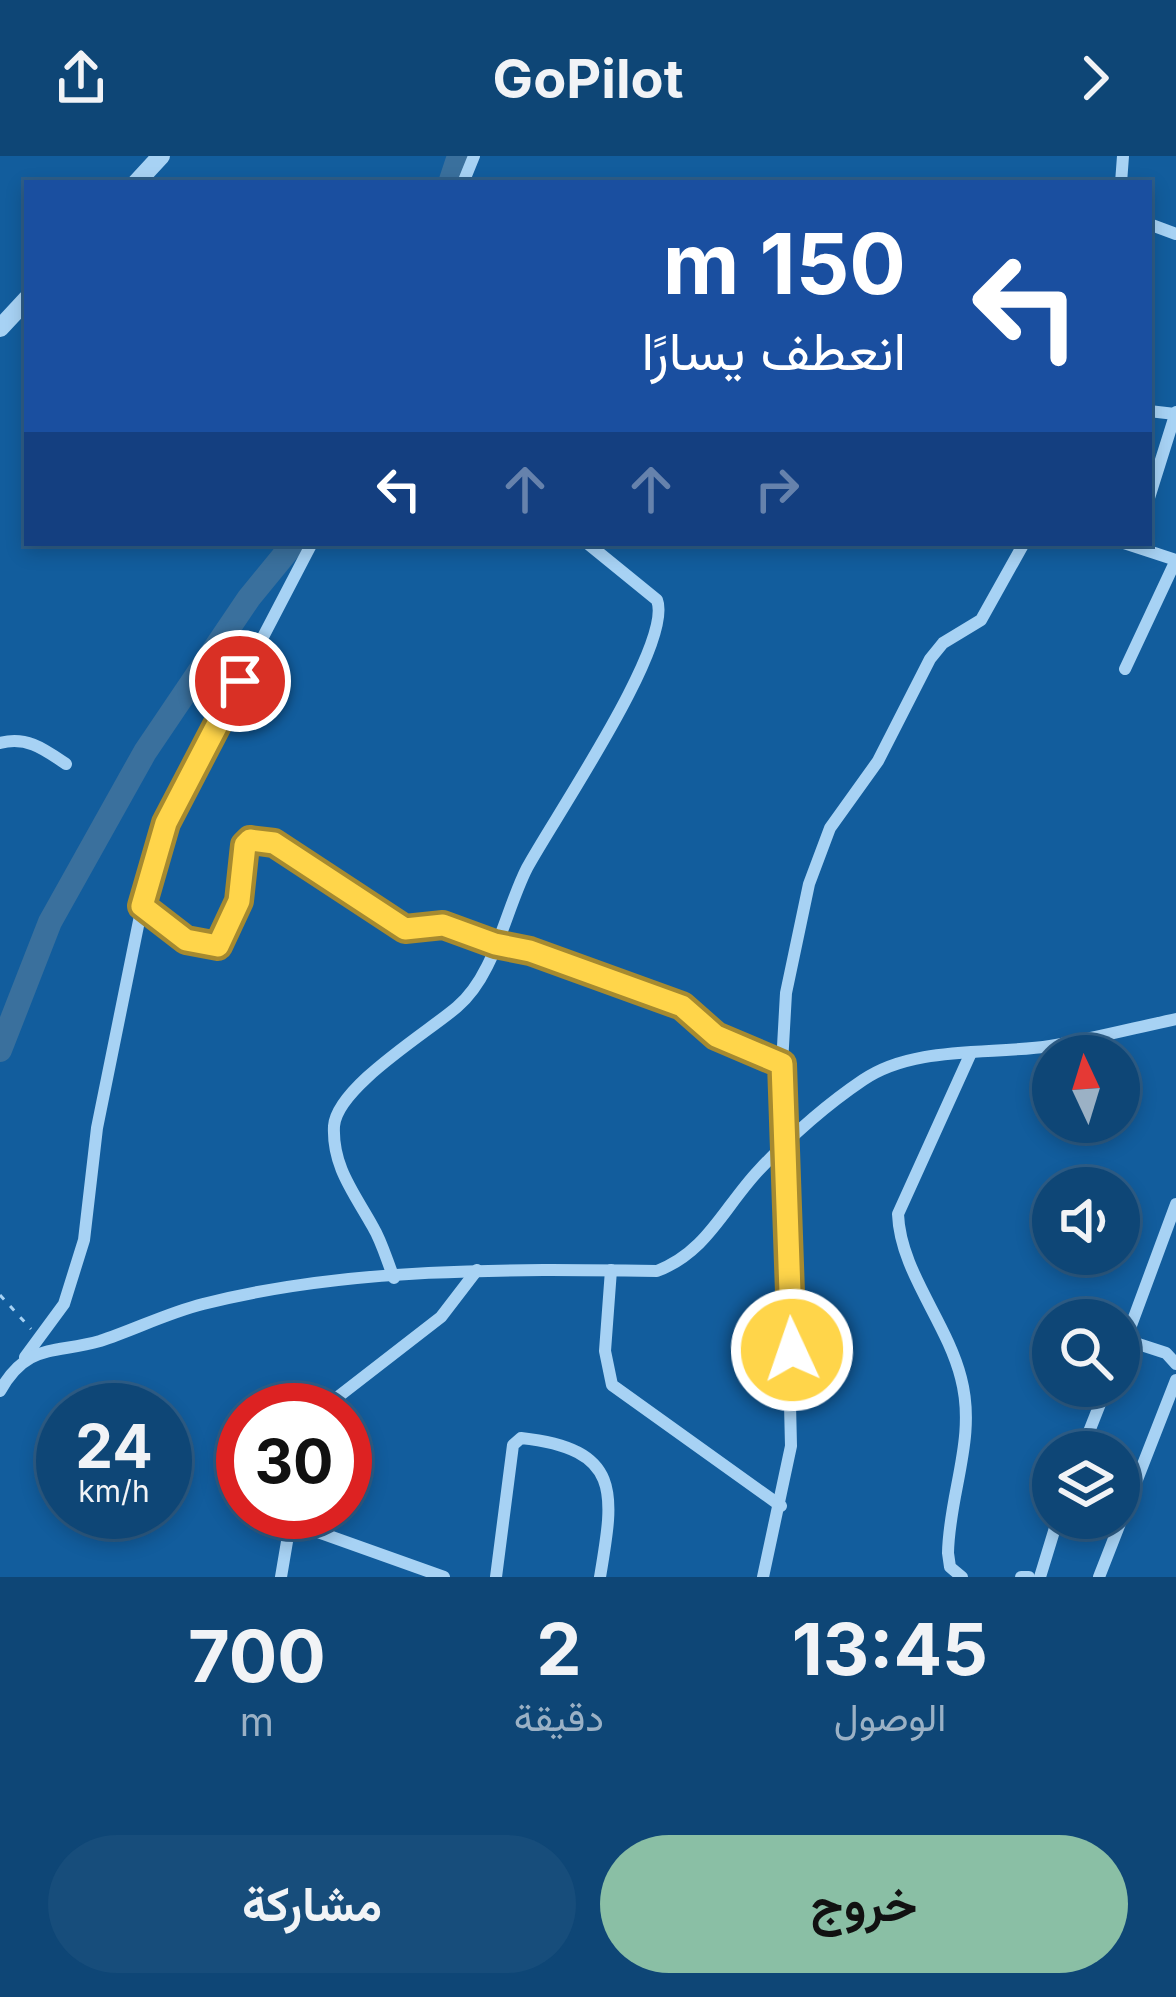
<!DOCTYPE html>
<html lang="ar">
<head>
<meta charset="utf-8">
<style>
  :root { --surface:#0e4676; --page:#174d7b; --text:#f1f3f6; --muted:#9bb1c5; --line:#2e5e88; --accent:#8abfa5 }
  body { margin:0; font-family:Inter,Vazirmatn,sans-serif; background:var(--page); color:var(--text); direction:rtl; height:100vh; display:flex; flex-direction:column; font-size:45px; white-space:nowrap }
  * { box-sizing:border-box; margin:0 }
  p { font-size:39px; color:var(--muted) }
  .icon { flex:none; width:66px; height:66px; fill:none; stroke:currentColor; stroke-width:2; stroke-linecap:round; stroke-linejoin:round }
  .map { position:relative; height:1421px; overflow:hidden; direction:ltr }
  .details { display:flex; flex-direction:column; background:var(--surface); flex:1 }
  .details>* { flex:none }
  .top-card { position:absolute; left:24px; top:24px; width:1128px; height:366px; border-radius:0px; box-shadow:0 6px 18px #0003,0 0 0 3px var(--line); direction:rtl; background:#1a4fa0; color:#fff; overflow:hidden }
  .needle { width:78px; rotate:356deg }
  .controls { position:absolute; left:1032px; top:879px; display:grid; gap:24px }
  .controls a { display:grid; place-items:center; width:108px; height:108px; border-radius:50%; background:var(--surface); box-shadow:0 6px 18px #0003,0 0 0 3px var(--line); font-size:60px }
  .speed { position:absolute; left:36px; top:1227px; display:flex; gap:24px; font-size:60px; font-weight:700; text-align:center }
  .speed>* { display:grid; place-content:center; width:156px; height:156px; border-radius:50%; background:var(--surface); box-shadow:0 6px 18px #0003,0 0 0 3px var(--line); line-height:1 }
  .speed small { font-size:30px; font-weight:400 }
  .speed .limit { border:18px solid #d22; background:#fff; color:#111 }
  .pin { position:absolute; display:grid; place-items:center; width:102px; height:102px; color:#fff; margin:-51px; border:6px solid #fff; border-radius:50%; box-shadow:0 3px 12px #0007 }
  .me { position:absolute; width:132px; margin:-66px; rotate:357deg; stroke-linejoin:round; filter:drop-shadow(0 0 9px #0008) }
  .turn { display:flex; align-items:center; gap:42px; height:252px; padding:0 48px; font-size:54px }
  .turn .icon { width:156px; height:156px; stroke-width:2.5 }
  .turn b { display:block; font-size:84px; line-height:102px }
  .lanes { display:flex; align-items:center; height:114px; padding:0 48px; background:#0003; justify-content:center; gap:60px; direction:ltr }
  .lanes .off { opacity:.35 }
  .eta { display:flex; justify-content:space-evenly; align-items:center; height:204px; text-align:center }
  .eta b { font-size:72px; font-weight:700; line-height:84px }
  .action { display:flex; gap:24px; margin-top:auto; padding:24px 48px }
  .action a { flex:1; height:138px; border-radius:72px; background:var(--accent); color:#111; font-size:48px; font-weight:700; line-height:138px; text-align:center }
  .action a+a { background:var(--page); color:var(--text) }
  header { display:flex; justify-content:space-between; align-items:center; height:156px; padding:0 48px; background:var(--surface); font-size:54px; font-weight:700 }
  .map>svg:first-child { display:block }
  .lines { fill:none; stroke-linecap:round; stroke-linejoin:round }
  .river { stroke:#3a709d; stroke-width:24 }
  .path { stroke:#a7d2f4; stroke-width:3; stroke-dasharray:6 9; stroke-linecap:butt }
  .minor { stroke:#a7d2f4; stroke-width:12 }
  .tertiary { stroke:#a7d2f4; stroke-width:18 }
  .route-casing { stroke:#a68a30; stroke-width:30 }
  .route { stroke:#ffd54a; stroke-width:21 }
</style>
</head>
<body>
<header><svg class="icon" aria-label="forward" viewBox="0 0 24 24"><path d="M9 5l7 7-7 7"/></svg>GoPilot<svg class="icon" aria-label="share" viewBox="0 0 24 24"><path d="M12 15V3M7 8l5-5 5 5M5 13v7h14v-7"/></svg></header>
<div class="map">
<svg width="1176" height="1421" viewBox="0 0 1176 1421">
  <rect width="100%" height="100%" fill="#125d9d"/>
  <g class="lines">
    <g class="river">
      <path d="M450,27L459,0"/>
      <path d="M0,894L50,766L145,596L249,442L294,387"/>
    </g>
    <path class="path" d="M0,1139L31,1173"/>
    <g class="minor">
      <path d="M463,27L474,0"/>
      <path d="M1121,27L1123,0"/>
      <path d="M1149,68L1176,78"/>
      <path d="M1149,255L1175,258"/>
      <path d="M1149,342L1176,256"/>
      <path d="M1124,387L1176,404"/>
      <path d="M1125,513L1176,404"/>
      <path d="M0,587C27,580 44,593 66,608"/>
      <path d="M142,750L186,784L218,790L239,745L245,689L251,684L274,687L405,773L443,769L495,789L530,795L683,850L716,880L782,908"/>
      <path d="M611,1114L605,1195L612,1229L781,1350"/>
      <path d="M394,1122C387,1105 382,1086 373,1071C355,1038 332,1011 334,970C337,931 428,876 457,851C495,819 505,755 527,712C552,665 674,488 657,444L587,387"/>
      <path d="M1126,1184L1166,1197L1176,1208"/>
      <path d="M25,1201L64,1148L84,1084L97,972L142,750L166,667L312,387"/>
      <path d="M1119,1202L1176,1048"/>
      <path d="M0,1235C27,1187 53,1198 100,1185C134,1174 167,1157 203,1148C349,1111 507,1113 657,1115C707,1096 724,1051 759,1014C789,982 826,949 863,924C914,889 991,899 1050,890C1092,883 1134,872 1176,863"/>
      <path d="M321,1254L441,1161L477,1114"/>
      <path d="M1081,1296L1107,1230"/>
      <path d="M290,1366L444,1421"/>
      <path d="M281,1421L292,1356"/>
      <path d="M496,1421L513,1289L521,1282C623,1293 614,1338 600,1421"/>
      <path d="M763,1421L791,1290L782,908L786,837L809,728L830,672L878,605L930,503L943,487L981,464L1024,387"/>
      <path d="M962,1421L950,1411L948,1397C949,1337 977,1282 961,1222C947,1166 900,1115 898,1058L970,899"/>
      <path d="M1021,1421H1029"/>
      <path d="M1040,1421L1058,1362"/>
      <path d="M1099,1421L1176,1224"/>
    </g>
    <g class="tertiary">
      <path d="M136,27L161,0"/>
      <path d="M0,172L27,143"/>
    </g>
  </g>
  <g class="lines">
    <defs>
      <path id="route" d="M240,525L166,667L142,750L186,784L218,790L239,745L245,689L250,684L274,687L405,773L443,769L495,788L530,795L682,850L716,880L782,908L792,1194"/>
    </defs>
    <use href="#route" class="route-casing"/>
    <use href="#route" class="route"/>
  </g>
</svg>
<div class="controls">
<a><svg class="needle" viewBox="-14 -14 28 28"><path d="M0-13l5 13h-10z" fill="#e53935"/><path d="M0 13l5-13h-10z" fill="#9bb1c5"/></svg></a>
<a><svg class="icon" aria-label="sound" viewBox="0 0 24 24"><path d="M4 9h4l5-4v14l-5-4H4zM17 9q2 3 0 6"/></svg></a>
<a><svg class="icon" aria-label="search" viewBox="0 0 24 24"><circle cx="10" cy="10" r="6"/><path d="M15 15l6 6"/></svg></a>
<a><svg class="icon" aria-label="layers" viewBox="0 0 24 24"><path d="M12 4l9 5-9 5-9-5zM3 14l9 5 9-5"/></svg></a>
</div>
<div class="speed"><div>24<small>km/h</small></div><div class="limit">30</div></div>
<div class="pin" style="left:240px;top:525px;background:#d93025"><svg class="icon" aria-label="arrive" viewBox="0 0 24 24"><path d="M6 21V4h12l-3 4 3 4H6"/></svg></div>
<svg class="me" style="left:792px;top:1194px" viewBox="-20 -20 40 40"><circle r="17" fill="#ffd54a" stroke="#fff" stroke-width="3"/><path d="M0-11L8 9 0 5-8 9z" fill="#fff"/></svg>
<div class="top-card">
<div class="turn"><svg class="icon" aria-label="left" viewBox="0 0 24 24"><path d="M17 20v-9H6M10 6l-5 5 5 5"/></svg><div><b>150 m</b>انعطف يسارًا</div></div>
<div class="lanes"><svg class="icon" aria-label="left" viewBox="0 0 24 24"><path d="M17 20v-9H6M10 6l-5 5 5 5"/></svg><svg class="icon off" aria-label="ahead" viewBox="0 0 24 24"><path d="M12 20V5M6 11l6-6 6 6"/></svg><svg class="icon off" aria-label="ahead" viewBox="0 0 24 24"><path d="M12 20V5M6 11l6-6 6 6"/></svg><svg class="icon off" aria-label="right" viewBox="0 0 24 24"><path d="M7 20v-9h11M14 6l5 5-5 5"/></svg></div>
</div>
</div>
<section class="details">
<div class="eta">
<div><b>13:45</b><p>الوصول</p></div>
<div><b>2</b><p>دقيقة</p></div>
<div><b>700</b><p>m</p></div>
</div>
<div class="action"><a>خروج</a><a>مشاركة</a></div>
</section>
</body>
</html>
